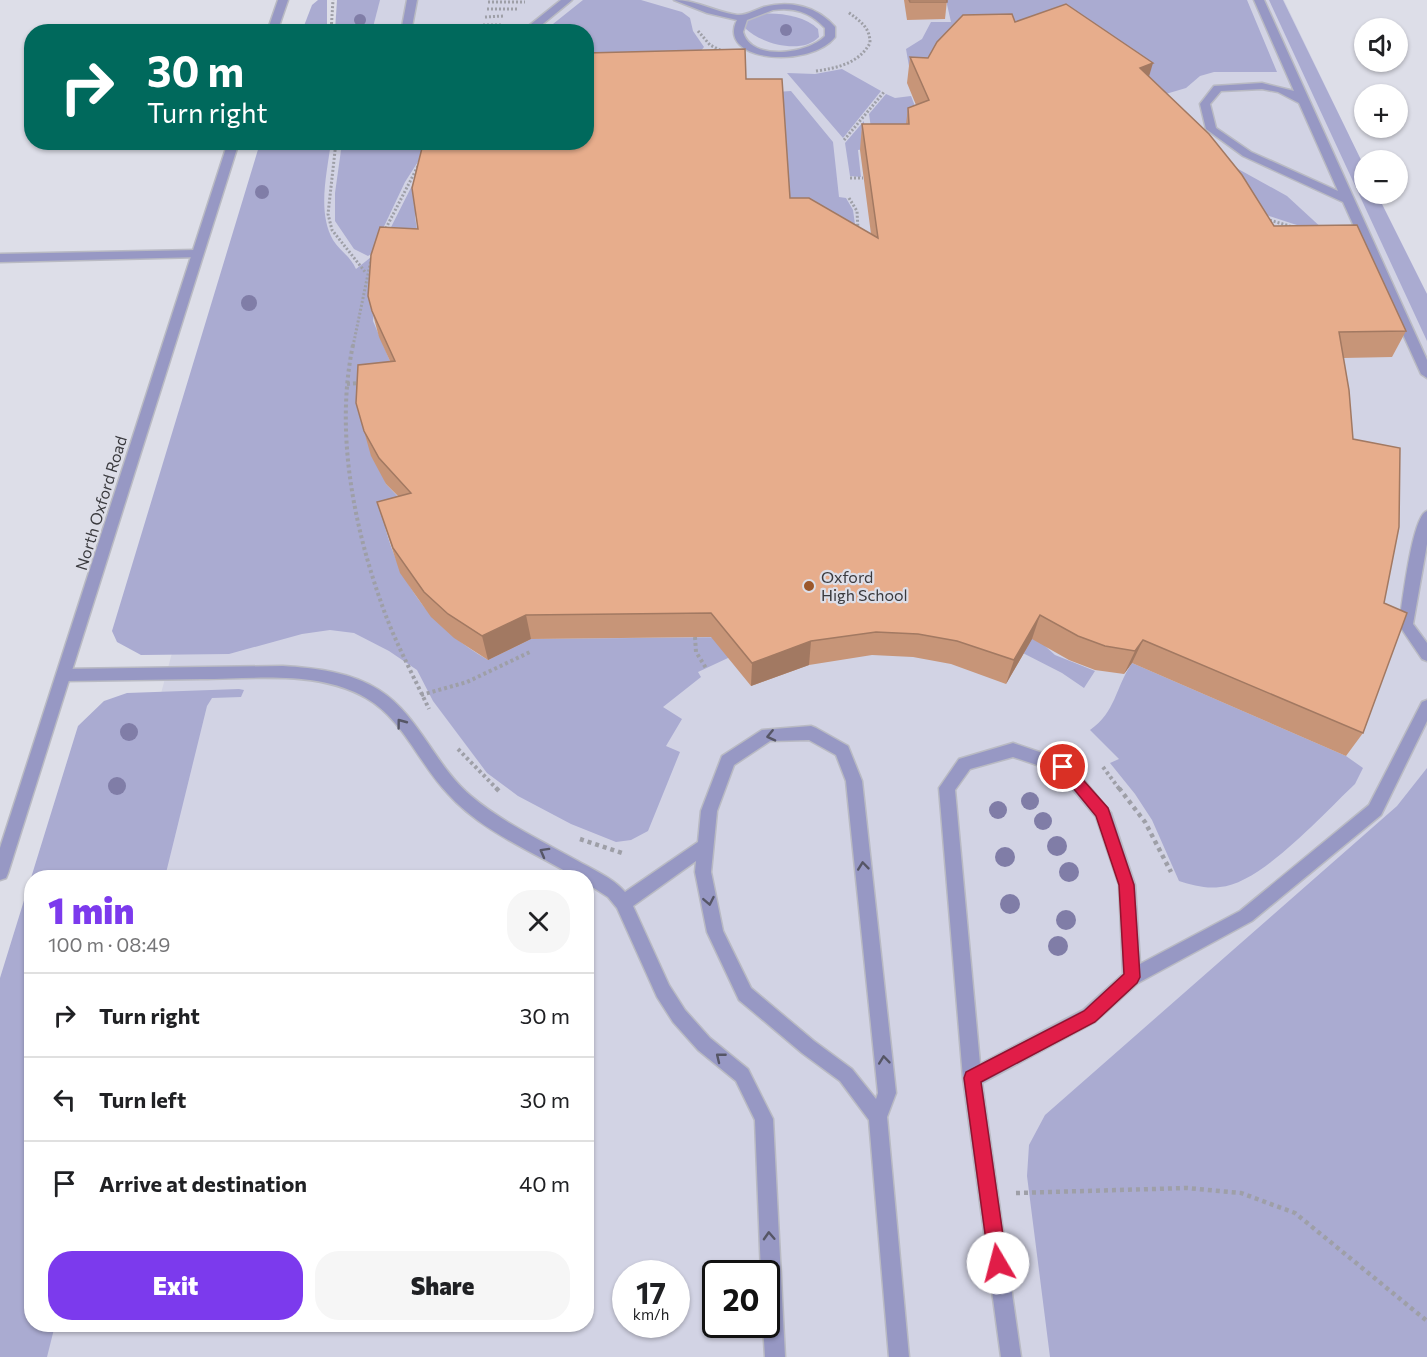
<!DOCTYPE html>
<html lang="en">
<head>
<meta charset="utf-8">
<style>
  :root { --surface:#fff; --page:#f6f6f6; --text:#202124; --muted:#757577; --line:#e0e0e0; --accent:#7c3aed }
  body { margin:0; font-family:Commissioner,sans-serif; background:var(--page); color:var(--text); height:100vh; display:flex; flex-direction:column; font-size:22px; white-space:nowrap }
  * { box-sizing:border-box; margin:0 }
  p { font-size:20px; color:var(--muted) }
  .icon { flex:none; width:33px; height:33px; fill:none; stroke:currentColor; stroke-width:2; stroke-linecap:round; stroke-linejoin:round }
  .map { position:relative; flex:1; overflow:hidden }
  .panel { position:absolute; left:24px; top:870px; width:570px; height:462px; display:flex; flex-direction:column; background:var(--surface); border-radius:24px; box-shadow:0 2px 4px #0004 }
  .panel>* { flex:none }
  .hud { position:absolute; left:24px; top:24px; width:570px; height:126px; border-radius:24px; box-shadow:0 2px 4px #0004; background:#00695c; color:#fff; overflow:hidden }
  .tools { position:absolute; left:1354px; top:18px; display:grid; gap:12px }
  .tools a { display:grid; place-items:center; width:54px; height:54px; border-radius:50%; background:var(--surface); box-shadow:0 2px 4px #0004; font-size:30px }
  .speed { position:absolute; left:612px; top:1260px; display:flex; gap:12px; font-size:30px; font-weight:700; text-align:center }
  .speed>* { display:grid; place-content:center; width:78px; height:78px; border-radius:50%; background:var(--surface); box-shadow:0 2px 4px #0004; line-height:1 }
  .speed small { font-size:15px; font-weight:400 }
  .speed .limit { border:3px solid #111; border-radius:9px; background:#fff; color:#111 }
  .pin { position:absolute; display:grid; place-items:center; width:51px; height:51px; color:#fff; margin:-26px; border:3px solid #fff; border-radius:50%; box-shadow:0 2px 6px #0007 }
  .me { position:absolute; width:66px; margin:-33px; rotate:352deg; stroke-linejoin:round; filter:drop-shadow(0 0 4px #0008) }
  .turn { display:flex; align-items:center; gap:21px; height:126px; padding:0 24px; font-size:27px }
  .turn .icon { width:78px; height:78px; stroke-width:2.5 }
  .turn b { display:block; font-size:42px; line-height:51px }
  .round { display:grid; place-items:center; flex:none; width:63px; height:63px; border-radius:24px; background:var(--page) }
  .summary { display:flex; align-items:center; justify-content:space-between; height:102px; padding:0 24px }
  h1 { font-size:36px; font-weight:800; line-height:45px; color:var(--accent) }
  .primary-button { display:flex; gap:12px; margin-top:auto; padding:12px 24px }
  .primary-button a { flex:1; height:69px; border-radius:24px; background:var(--accent); color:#fff; font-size:24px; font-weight:800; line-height:69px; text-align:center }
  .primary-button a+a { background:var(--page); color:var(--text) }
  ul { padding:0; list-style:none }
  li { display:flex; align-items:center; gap:18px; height:84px; padding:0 24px; border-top:2px solid var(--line) }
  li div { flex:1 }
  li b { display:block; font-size:22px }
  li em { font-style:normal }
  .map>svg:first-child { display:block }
  .built { fill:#d2d3e4; fill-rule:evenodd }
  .green { fill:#aaabd1 }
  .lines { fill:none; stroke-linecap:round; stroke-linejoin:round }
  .service-casing { stroke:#b9bac3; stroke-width:3 }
  .minor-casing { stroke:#b9bac3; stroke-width:3 }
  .path-far2 { stroke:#9e9fa7; stroke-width:3; stroke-dasharray:2 2; stroke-linecap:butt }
  .path-far1 { stroke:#9e9fa7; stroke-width:4; stroke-dasharray:3 3; stroke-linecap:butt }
  .path { stroke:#9e9fa7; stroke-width:4.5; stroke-dasharray:4 4; stroke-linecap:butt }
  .service { fill:#9798c4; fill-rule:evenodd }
  .minor { fill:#9798c4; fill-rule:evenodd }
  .tree { fill:#807da7 }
  .wall { fill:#c79578 }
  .shaded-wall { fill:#a27962 }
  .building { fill:#e7ad8c; stroke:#a27962; stroke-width:1.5 }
  .oneway { stroke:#565666 }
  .route { fill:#e11d48; stroke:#92132f; stroke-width:1.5 }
  .poi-dot { fill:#9c572b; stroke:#dddee8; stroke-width:2 }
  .labels { text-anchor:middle; stroke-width:4.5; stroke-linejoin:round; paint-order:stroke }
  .street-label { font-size:16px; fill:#3a3a3e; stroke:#dddee8 }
  .poi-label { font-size:16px; fill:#3a3a3e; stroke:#dddee8; text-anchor:start }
</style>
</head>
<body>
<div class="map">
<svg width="1427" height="1357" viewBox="0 0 1427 1357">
  <rect width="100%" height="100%" fill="#dddee8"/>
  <path class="built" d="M349,0H1284L1349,135L1365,194L1427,294V1357H0L32,1324H586V878L111,877L311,143L586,142V32L341,31ZM626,1274H676V1324H626ZM716,1274H766V1324H716Z"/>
  <g class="green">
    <path d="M318,0H327V31H302L312,5Z"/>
    <path d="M337,0H380L372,31H335Z"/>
    <path d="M583,0H641L682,12L690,18L693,31L704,47L700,52L587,79L586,32H543Z"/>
    <path d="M946,0H1247L1277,72H1214L1200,76L1186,88L1159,96L910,72L906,49L922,39L931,22H951Z"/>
    <path d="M1269,0H1283L1365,168V194H1377L1427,294V341Z"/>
    <path d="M758,14C777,12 804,15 818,29L819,37C802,55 762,44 746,29L745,23Z"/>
    <path d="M842,69L881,91L843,138L787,73L815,74Z"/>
    <path d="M791,91L833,142L839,197L846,198L853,210L857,239L790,222L776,92Z"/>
    <path d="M886,94L895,98L911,96L917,111L929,123L872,135L869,114Z"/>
    <path d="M864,121L865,149L858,150L861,177L850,176L845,143Z"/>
    <path d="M331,142C327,173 317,212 333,240C340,251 351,257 356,269L380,250L373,321L395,373L364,429L386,484L418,518L385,527C401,587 434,629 488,660L531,639L740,637L728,658L698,672L701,677L663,707L682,719L666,746L680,752L648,831L631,840L616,842L571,824L518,796L487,773L433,701L417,670L389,651L354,633L330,630L302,634L229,654L141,655L117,642L112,631L260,143Z"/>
    <path d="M342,143H430L405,182L371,254L368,256L354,249L335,221V193Z"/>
    <path d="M427,156L415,217L419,242L383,243Z"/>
    <path d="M1231,165L1287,196L1325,231L1309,229L1266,215Z"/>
    <path d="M1024,627L1055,655L1095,671L1084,688L1062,673L1005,644Z"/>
    <path d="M1132,663L1346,756L1363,768L1355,784C1324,813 1261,884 1220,887C1206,889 1192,885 1179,881L1152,820L1135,794L1110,763L1119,759L1090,730C1116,712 1115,688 1132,663Z"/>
    <path d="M239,689L244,690L241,697L212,698L207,706L165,877L32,878V1324L55,1325L47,1357H0V978L78,726L104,701L127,693Z"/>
    <path d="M1427,768V1357H1050L1027,1176L1029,1145L1045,1115L1397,806Z"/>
  </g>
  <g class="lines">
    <defs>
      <g id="service">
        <path d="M407,0H417L411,32H401Z"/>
        <path d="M561,0H572L533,32H521Z"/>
        <path d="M674,0C697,0 715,12 737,15C746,16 755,10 764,7C790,0 817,6 835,27V37C810,69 716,62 737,20L707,13ZM773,10C794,7 810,12 825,28V36C808,54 751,62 743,32L747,20Z"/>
        <path d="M1254,0H1264L1427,360V378L1421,374L1343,202L1243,156L1206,129L1200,104L1214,86L1262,83L1294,91ZM1262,89L1278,92L1299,103L1338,191L1251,152L1216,128L1210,104L1221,91Z"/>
        <path d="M196,250L202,254L200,257L0,262V254Z"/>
        <path d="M1427,511V544L1413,624L1427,643V661L1422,659L1399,625C1402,607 1412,515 1427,511Z"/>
        <path d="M283,666C315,668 351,672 379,690C419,715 435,766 471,796C502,822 540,840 576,860C592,869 613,878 625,892L698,842L701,811L722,756L762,730L811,726L816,728L848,746L862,781L896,1093L887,1117L909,1357H889L869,1120L840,1081L802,1053L739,1000L707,932L695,872L696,861L633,906L669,985L685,1010L710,1038L748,1069L773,1119L785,1357H765L763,1324H766V1274H761L755,1120L736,1081L698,1050L673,1022L657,997L617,908L608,897L586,883V878H577C534,852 482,832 448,794C419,764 403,719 366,698C318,670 254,679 201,679C156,680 110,680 65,681L60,679L58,675L60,671L65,669ZM809,740L836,755L846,781L878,1093L876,1099L852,1069L814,1041L751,988L723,931L711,872L717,811L734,765L770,741Z"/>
        <path d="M1427,700V721L1381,815L1252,921L1138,983L1095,1022L982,1083L1021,1357H1001L963,1078L939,788L959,759L1013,743L1069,762L1111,813L1135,885L1140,964L1240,911L1369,805L1422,702ZM1013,757L1058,772L1096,817L1119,885L1123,974L1083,1010L980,1064L955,790L970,769Z"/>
      </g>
      <g id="minor">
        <path d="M278,0H288L277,32H267Z"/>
        <path d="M228,142H239L8,873L6,878L0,880V848Z"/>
      </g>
    </defs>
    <use href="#service" class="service-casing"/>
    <use href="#minor" class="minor-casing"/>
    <g class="path-far2">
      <path d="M488,2H525"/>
      <path d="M487,9H519"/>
      <path d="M485,17L504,16"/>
      <path d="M483,25H503"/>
      <path d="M698,31L710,45L722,51"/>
      <path d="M331,32L333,0"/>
      <path d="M816,71C838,68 859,63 870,43C870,27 860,21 848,12"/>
      <path d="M844,140L884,92"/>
      <path d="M336,142L328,214L332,230L366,273"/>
      <path d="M850,178H863"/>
      <path d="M849,198L857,211L858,230"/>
      <path d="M1266,219L1293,227"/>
      <path d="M384,232L419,164"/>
      <path d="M353,346L372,255"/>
    </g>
    <g class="path-far1">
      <path d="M353,345C335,430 353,524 382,605C394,640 413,675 429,709"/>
      <path d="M347,384L361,383"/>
      <path d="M695,637L696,652L706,668"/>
      <path d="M421,695L467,682L530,652"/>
      <path d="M458,749L498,790"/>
      <path d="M1103,767L1120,790"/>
    </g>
    <g class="path">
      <path d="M496,788L501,793"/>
      <path d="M1119,788L1145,822L1171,872"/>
      <path d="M580,839L622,853"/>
      <path d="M1016,1193L1187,1188L1241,1193L1295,1213L1427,1321"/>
    </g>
    <use href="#service" class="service"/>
    <use href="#minor" class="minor"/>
  </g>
  <g class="tree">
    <circle cx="360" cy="20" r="6"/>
    <circle cx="786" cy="30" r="6"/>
    <circle cx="262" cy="192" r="7"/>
    <circle cx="249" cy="303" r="8"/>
    <circle cx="129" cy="732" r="9"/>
    <circle cx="117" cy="786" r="9"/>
    <circle cx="1030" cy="801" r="9"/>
    <circle cx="998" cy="810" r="9"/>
    <circle cx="1043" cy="821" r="9"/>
    <circle cx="1057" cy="846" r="10"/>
    <circle cx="1005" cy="857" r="10"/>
    <circle cx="1069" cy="872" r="10"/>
    <circle cx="1010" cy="904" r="10"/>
    <circle cx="1066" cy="920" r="10"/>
    <circle cx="1058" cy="946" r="10"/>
  </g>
  <g class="wall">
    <path d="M904,0H947L945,19L907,20Z"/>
    <path d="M1015,22L1149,76L1274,226L1406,331L1392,357L1343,358L1353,439L1384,603L1363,733L1346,756L1132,663L1124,674L1095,670L1069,660L1032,639L1006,684L951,664L913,657L872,655L809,665L751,686L711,637L531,639L488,660L454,638L431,617L400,573L377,502L398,496L386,484L371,456L364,431L390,361L379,337L368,296L418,229L746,79L790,198L871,234L860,150L862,124H906L908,108L916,105L907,83L910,57L928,58Z"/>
  </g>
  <g class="shaded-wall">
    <path d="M1153,63L1145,90L1140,68Z"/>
    <path d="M526,615L531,639L488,660L482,636Z"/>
    <path d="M1040,615L1032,639L1006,684L1014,660Z"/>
    <path d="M1143,640L1132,663L1124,674L1135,651Z"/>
    <path d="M811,641L809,665L751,686L752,663Z"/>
  </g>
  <g class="building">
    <path d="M909,0H947V2H910Z"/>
    <path d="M1066,4L1153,63L1140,68L1209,134L1242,175L1274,226L1357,225L1406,331L1339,332L1349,390L1353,439L1400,448L1399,527L1384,603L1407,613L1363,733L1143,640L1135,651L1105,646L1078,636L1040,615L1014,660L957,641L918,634L876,632L811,641L752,663L711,613L526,615L482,636L448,614L424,592L393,548L377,502L411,493L379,458L364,431L356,403L358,365L395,361L372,311L368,296L371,255L380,227L418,229L412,188L422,148L426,142H586V53L745,49L746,79H782L790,198H809L878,238L862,124H909L908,108L929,100L910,57L928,58L937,42L963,15L1012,14L1015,22Z"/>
  </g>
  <defs><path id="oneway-chevron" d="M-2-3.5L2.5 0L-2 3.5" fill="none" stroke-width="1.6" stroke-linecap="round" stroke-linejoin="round" transform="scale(1.5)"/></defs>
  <g class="oneway">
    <use href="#oneway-chevron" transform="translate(401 723) rotate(-127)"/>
    <use href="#oneway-chevron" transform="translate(771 736) rotate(167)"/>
    <use href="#oneway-chevron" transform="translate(544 852) rotate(-151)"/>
    <use href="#oneway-chevron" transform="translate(863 866) rotate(-96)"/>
    <use href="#oneway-chevron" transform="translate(709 901) rotate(79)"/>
    <use href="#oneway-chevron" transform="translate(720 1057) rotate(-141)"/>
    <use href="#oneway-chevron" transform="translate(884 1060) rotate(-96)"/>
    <use href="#oneway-chevron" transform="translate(769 1236) rotate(-93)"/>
  </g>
  <path class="route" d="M1063,761L1068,763L1108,808L1134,885L1140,977L1137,983L1095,1022L981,1082L1007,1263L1004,1270L998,1272L991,1270L989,1263L964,1078L966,1072L1084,1011L1124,974L1119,885L1096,816L1056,767Z"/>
  <circle class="poi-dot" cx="809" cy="586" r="6"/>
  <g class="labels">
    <g class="street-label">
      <text transform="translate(101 503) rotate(-73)" y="6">North Oxford Road</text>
    </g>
    <g class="poi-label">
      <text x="821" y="583">Oxford<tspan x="821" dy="18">High School</tspan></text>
    </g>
  </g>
</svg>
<div class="tools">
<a><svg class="icon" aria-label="sound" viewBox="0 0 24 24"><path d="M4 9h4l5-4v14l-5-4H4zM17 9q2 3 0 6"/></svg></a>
<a>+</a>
<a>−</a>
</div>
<div class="speed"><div>17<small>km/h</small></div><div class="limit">20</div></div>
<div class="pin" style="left:1063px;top:767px;background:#d93025"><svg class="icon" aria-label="arrive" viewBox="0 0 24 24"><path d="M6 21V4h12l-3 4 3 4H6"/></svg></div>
<svg class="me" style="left:998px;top:1263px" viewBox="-20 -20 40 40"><circle r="19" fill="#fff"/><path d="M0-13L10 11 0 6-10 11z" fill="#e11d48"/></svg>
<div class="hud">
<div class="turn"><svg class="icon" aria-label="right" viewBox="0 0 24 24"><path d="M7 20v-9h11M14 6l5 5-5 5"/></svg><div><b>30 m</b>Turn right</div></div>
</div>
<section class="panel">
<div class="summary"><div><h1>1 min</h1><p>100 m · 08:49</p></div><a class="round"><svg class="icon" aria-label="close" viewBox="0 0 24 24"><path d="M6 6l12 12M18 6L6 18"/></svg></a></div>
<ul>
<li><svg class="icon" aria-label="right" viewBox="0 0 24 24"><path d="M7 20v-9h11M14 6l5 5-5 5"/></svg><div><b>Turn right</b></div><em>30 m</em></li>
<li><svg class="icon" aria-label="left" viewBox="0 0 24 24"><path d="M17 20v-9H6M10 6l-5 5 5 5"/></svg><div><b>Turn left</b></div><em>30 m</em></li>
<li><svg class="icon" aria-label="arrive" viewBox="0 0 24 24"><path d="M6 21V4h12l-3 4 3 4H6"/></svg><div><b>Arrive at destination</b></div><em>40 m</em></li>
</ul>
<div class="primary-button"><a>Exit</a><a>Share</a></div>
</section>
</div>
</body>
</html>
